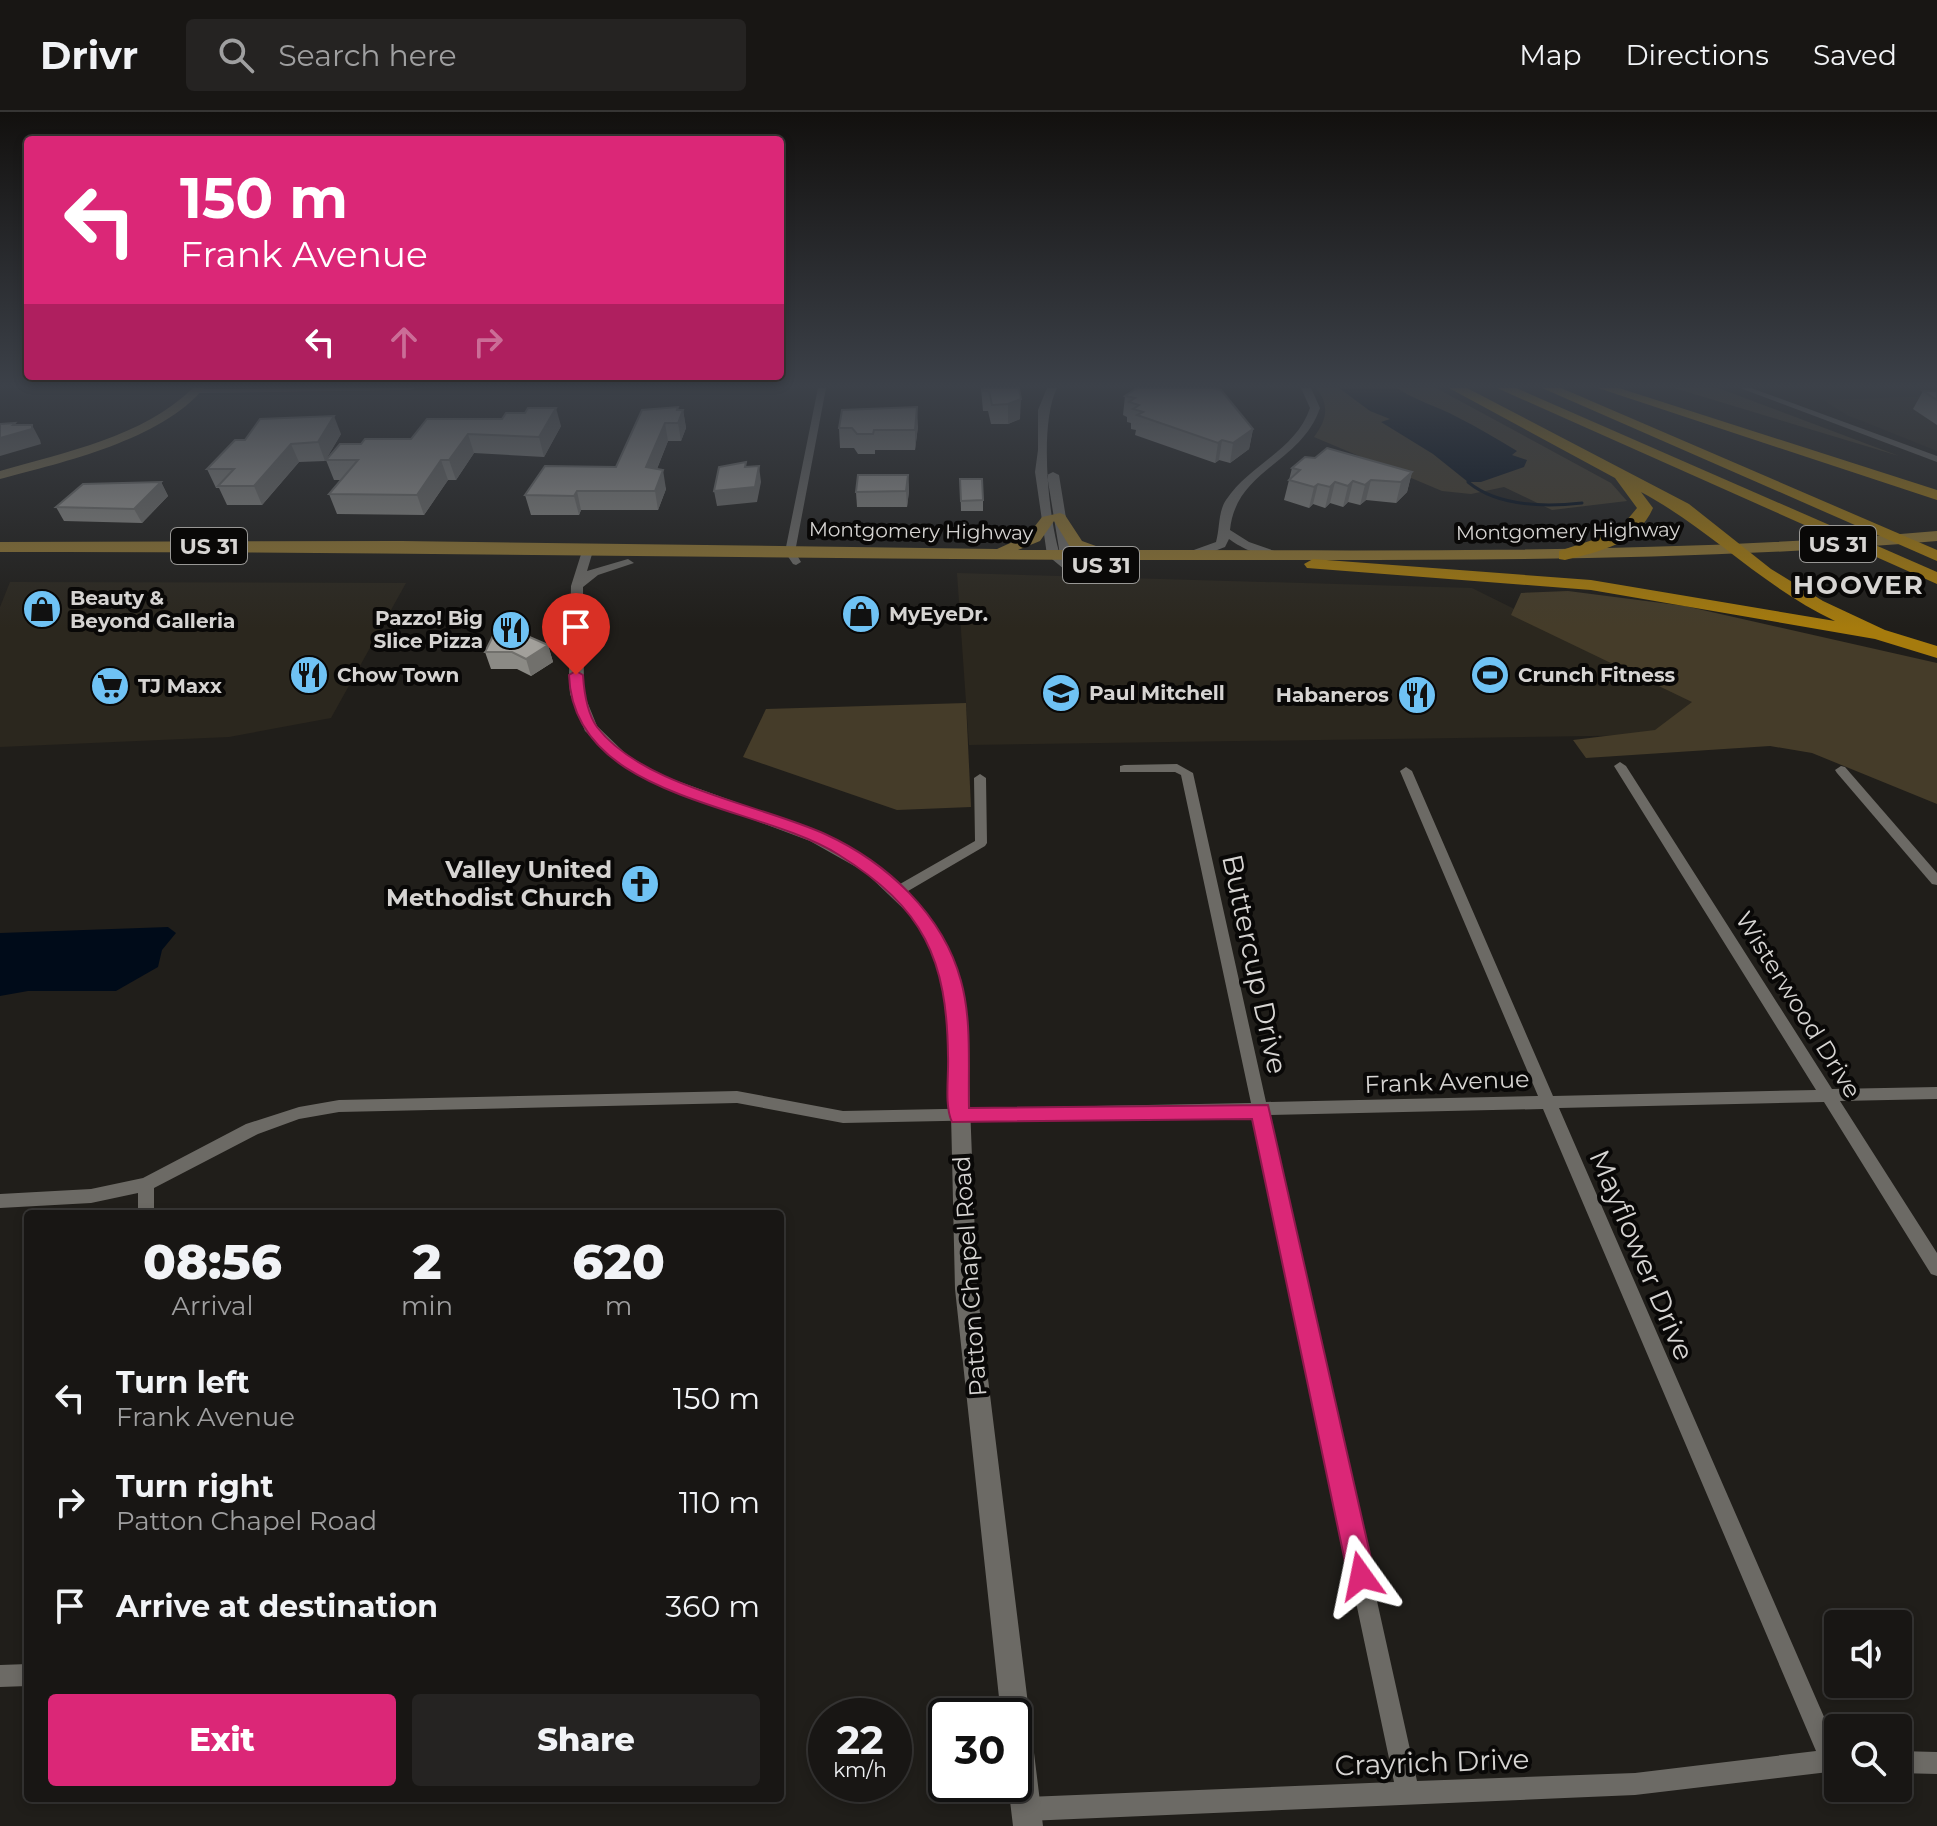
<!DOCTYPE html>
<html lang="en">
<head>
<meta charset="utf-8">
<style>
  :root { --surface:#181614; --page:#252322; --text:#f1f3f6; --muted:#9f9fa0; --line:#363534; --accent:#db2777 }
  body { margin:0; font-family:Montserrat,sans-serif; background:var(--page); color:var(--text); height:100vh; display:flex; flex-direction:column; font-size:30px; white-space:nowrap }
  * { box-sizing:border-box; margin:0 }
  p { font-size:26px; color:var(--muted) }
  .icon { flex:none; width:44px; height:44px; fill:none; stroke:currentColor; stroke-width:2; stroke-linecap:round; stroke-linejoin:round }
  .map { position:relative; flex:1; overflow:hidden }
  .side { position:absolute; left:24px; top:1098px; width:760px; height:592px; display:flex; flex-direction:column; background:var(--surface); border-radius:8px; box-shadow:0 4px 12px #0003,0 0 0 2px var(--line) }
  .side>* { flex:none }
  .banner { position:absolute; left:24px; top:24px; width:760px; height:244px; border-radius:8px; box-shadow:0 4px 12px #0003,0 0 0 2px var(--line); background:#db2777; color:#fff; overflow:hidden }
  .tools { position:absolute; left:1824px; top:1498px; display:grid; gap:16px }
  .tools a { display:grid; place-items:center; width:88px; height:88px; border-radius:8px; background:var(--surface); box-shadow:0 4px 12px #0003,0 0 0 2px var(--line); font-size:40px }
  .speed { position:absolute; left:808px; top:1586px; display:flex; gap:16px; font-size:40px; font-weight:700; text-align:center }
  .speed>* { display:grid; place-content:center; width:104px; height:104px; border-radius:50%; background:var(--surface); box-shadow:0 4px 12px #0003,0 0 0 2px var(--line); line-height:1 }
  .speed small { font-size:20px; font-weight:400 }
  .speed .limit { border:4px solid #111; border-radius:12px; background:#fff; color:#111 }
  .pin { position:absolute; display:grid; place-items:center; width:68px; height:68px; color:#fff; margin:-82px -34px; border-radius:50% 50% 50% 0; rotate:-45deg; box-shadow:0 0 8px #0007 }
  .pin .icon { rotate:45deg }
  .me { position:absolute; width:88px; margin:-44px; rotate:348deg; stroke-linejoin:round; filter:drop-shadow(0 0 6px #0008) }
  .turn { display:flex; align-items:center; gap:28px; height:168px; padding:0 24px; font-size:36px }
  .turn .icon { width:104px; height:104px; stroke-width:2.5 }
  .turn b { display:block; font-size:56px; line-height:68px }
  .lanes { display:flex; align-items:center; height:76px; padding:0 24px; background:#0003; justify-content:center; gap:40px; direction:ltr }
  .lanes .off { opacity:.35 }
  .eta { display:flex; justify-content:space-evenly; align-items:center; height:136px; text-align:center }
  .eta b { font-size:48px; font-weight:800; line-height:56px }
  .action { display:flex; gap:16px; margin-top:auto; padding:16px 24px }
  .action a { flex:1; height:92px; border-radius:8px; background:var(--accent); color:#fff; font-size:32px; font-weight:800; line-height:92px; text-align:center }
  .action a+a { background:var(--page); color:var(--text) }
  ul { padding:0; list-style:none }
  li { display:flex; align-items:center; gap:24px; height:104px; padding:0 24px }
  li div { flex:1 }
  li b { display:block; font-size:30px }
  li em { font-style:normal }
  header { display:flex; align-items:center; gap:48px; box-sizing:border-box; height:112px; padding:0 40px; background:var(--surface); border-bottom:2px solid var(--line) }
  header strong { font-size:38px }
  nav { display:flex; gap:44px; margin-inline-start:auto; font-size:28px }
  .search { width:560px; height:72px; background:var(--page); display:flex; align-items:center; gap:20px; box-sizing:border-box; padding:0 28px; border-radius:8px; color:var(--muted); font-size:30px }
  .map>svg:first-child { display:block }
  .built { fill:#2b271e }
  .green { fill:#453c29 }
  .water { fill:#000b19 }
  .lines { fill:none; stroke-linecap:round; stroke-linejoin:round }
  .stream { stroke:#000b19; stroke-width:3 }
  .minor { fill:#6c6a65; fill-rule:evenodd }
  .tertiary { fill:#6c6a65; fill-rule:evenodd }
  .secondary { fill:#7d6f4b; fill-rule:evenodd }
  .primary { fill:#8f7430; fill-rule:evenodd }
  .motorway { fill:#a67b0d; fill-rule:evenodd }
  .wall { fill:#8b8a85 }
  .shaded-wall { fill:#71706c }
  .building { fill:#a2a09b; stroke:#71706c; stroke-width:2 }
  .route { fill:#db2777; stroke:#8e194d; stroke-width:2 }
  .labels { text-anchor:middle; stroke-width:8; stroke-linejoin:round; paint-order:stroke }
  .far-street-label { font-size:20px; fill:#d6d4d2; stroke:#090807 }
  .far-poi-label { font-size:20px; font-weight:bold; fill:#d6d4d2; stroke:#090807; text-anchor:start }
  .shield { fill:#090807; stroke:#989795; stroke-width:2 }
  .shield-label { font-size:22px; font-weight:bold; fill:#d6d4d2 }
  .poi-label { font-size:24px; font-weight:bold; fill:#d6d4d2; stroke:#090807; text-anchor:end }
  .street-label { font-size:24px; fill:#d6d4d2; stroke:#090807 }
  .far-district-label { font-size:26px; font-weight:bold; letter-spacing:2px; fill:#d6d4d2; stroke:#090807 }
  .near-street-label { font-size:28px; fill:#d6d4d2; stroke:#090807 }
</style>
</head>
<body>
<header>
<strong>Drivr</strong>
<div class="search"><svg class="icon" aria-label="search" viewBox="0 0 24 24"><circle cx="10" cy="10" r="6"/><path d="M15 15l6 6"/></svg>Search here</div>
<nav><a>Map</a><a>Directions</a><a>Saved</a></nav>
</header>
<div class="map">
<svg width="1937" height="1714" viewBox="0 0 1937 1714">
  <rect width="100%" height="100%" fill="#201e1a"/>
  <g class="built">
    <path d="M1937,284V339L1847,303L1823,288Z"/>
    <path d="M957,461L1472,476L1701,589L1661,623L969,633Z"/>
    <path d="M10,470L406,471L331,606L229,625L0,635V495Z"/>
  </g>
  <g class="green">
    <path d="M1316,276H1436L1611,371L1627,389L1552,398L1504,375L1471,382L1442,379L1314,325C1327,308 1330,293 1316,276Z"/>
    <path d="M1674,276H1718L1899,344Z"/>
    <path d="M1568,479L1685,494L1937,551V692L1812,641L1770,634L1586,646L1573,628L1655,618L1692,590L1511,503L1521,481Z"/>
    <path d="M966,591L971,695L897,698L743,645L766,597Z"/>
  </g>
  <g class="water">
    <path d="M1339,276H1397C1414,288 1437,294 1457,305C1477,315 1497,327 1517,339L1512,343L1527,348L1524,355L1481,370H1468L1433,342L1381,310L1390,307L1370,299Z"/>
    <path d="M168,815L176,821L162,838L158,855L116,879H28L0,884V821Z"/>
  </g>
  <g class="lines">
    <path class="stream" d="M1468,370C1498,395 1545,395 1582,391"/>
    <g class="minor">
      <path d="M415,276L411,278L198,281L194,279L198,277Z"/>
      <path d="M818,276H826L795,440L801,450L796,453L793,452L785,440Z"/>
      <path d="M1740,276H1751L1937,344V350Z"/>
      <path d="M1620,650L1626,654L1832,977L1937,975V987L1840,989L1937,1141V1164L1931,1162L1824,990L1559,996L1838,1637L1837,1659L1635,1683L1027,1709L1019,1705L1015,1697L1019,1689L1027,1685L1394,1670L1253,1003L843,1011L737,991L339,1000L299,1007L258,1022L154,1076V1102H138V1081L91,1091L0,1096V1082L91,1077L143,1066L246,1012L299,995L339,988L737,979L843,999L1251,991L1181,663L1175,660H1120V654L1124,653L1177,652L1193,661L1266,990L1538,984L1400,659L1406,655L1412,659L1553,984L1816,978L1614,654ZM1543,997L1816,1639L1635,1661L1417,1669L1269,1003Z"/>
      <path d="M1841,654L1845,655L1937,761V773L1932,772L1837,661L1835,658Z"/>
      <path d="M980,662L986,666L987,731L985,734L903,782H893L891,779L893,776L975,729L974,666Z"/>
      <path d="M28,1552V1574L0,1575V1553Z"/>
      <path d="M1898,1639L1937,1640V1662L1898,1661Z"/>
    </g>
    <g class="tertiary">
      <path d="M1047,276H1057C1039,312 1048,404 1060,443L1047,363L1053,360L1059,363L1072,443L1070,453L1064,457L1047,443L1035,360L1038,338V298Z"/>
      <path d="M1301,276H1311L1320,296C1301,352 1236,357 1230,418L1249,430L1283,442C1269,450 1241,436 1229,427L1225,435L1199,445H1191V439L1216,430C1220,416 1218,400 1226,388C1250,352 1296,338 1310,296Z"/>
      <path d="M583,436L593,439L587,459L628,447L634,451L598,463L583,475L584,582L597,614L626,642L658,662L822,721L877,752L923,796L941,822L961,867L967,914L977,1177L1043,1714H1013L1008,1672H1014V1604H1001L955,1177L949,914L943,867L924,824L911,804L865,760L810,729L648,668L616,648L585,619L570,582L569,563L571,474Z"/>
    </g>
    <path class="secondary" d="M193,276H204C161,328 64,350 0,367V359C65,340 143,325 193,276Z"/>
    <path class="primary" d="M1060,401L1065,403L1082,429L1107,438C1384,438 1661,443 1937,419V429C1694,450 1451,448 1207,448C805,448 403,439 0,440V430L401,429L997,437L1028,423L1042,405ZM1054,409L1070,435L1080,438H1018L1040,429Z"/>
    <g class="motorway">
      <path d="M1449,276H1467L1689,392L1771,457L1823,489L1885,518L1937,534V546L1875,527L1591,478L1307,456L1304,452L1313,447L1591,468L1835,509C1763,475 1710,417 1641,380L1653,396C1637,432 1601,439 1565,448L1559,447V439L1617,420L1637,396L1615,366Z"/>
      <path d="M1497,276H1516L1937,460V472Z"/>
      <path d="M1542,276H1561L1937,438V449Z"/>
      <path d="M1598,276H1619L1937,378V388Z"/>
    </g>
  </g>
  <g class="wall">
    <path d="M981,276H1019L1020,307L1008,312H991L988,299H983Z"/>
    <path d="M1923,279H1937V313L1913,297Z"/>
    <path d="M1125,284L1253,317L1249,337L1230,351L1219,348L1215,351L1135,323L1136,318L1131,317V311L1127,310V305L1123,303Z"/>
    <path d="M679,298H683L686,316L681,329H668L657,357L666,377L658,398H581L579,403H531L525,383L616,355Z"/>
    <path d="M502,307L561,314L544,345L474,341L456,368H448L424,403L337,402L329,382L342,368H334L326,348L361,332L411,327Z"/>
    <path d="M918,314L915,338H875V342H858L854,336H840L839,316Z"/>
    <path d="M341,322L325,349L299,350L262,393H227L219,376H216L207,357L235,328Z"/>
    <path d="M1292,356L1412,360L1407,380L1396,391L1366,388L1360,393L1348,390L1343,395L1330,391L1325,396L1313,392L1309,396L1284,388Z"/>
    <path d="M908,363L909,379L907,395H857L856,380Z"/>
    <path d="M960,367L983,388V399H961Z"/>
    <path d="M161,370L168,384L142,411L64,409L56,395Z"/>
    <path d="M548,533L553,550L531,564L517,557H491L485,540Z"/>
  </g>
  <g class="shaded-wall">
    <path d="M1021,287L1020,307L1008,312V292Z"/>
    <path d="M678,295L680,306L683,298L686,316L681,329L678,311L677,298Z"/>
    <path d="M917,295L918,314L915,338V318Z"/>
    <path d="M556,296L561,314L544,345L539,325Z"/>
    <path d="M334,304L341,322L325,349L318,330Z"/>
    <path d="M15,311L20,321L32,313L40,328L41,332L0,344V326Z"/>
    <path d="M665,311L668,329L650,374L646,355Z"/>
    <path d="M1253,317L1249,337L1230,351L1233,331Z"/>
    <path d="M468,322L474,341L456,368L449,348Z"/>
    <path d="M1222,328L1219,348L1215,351L1218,331Z"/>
    <path d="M291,332L299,350L262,393L254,374Z"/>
    <path d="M441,348L448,368L424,403L417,383Z"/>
    <path d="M759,354L761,370L757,390L717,394L714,379Z"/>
    <path d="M663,358L666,377L658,398L655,379Z"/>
    <path d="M1412,360L1407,380L1396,391L1401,370Z"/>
    <path d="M908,363L909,379L907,395L906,379Z"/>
    <path d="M1371,368L1366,388L1360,393L1365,373Z"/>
    <path d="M1353,369L1348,390L1343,395L1348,374Z"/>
    <path d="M161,370L168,384L142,411L134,397Z"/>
    <path d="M1335,370L1330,391L1325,396L1330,375Z"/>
    <path d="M1318,372L1313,392L1309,396L1314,375Z"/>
    <path d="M577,379L581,398L579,403L574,384Z"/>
    <path d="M548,533L553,550L531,564L526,547Z"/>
  </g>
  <g class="building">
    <path d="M983,276H1019L1021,287L1008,292L992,293L989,279H983Z"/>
    <path d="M1137,276H1214L1221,278L1253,317L1233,331L1222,328L1218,331L1137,303L1143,300L1133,297L1139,293L1129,290L1135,286L1125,284Z"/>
    <path d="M1923,279H1937V288Z"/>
    <path d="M678,295L677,298H683L678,311H665L646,355L663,358L655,379H577L574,384L525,383L545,354L616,355L642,298Z"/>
    <path d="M917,295L915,318H874L873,322H857L852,316H839L842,298Z"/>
    <path d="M528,296H556L539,325L468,322L449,348H441L417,383L329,382L358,348H326L340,332H361L365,327H411L427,307H502L506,301H525Z"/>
    <path d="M334,304L318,330L291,332L254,374H218L234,357H207L235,328H245L260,307Z"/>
    <path d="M15,311L13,313H32V317L0,326V312Z"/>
    <path d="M1327,336L1412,360L1401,370L1371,368L1365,373L1353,369L1348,374L1335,370L1330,375L1318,372L1314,375L1289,368L1300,358L1292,356L1305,345L1315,346Z"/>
    <path d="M746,350L745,355L759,354L755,375L714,379L719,355Z"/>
    <path d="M858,363H908L906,379L856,380Z"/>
    <path d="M960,367H982L983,388L961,389Z"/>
    <path d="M161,370L134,397L56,395L83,372Z"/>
    <path d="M495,520H518L548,533L526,547L512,540H485Z"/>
  </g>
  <linearGradient id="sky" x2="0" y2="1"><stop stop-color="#12100e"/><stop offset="0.53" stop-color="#3c4149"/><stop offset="1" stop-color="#3c4149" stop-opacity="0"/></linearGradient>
  <rect width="1937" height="516" fill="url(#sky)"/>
  <path class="route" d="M576,559L583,563C584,579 587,601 597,615C643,675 759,692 825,722C886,750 943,802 961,869C972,908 968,955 969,996L1268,993L1375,1464L1371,1473L1361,1477L1352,1473L1348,1464L1252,1007L952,1010C944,993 949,963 948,944C947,847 924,796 839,743C757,691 573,688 569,563Z"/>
  <defs>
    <symbol id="shop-disc" viewBox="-11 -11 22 22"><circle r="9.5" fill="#6fc2f4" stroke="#090807"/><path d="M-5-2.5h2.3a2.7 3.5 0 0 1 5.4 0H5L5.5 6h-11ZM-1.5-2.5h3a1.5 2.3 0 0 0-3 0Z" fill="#111"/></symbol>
    <symbol id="restaurant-disc" viewBox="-11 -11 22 22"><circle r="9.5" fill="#6fc2f4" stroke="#090807"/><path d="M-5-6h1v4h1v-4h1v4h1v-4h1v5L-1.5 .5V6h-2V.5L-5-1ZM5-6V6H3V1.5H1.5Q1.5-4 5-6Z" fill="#111"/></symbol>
    <symbol id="stadium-disc" viewBox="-11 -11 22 22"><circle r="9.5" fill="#6fc2f4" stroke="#090807"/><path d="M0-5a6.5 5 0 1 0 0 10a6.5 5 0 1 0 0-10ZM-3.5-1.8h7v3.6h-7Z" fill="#111"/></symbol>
    <symbol id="supermarket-disc" viewBox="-11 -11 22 22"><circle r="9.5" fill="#6fc2f4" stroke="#090807"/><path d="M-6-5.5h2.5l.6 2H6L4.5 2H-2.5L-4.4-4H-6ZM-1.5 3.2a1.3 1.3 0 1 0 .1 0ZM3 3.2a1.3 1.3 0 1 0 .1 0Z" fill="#111"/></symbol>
    <symbol id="school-disc" viewBox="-11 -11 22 22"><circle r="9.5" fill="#6fc2f4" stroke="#090807"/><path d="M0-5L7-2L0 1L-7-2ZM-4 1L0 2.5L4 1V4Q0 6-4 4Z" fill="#111"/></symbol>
    <symbol id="church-disc" viewBox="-11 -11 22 22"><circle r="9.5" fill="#6fc2f4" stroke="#090807"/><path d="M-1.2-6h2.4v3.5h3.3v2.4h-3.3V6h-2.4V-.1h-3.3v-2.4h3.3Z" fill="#111"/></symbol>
  </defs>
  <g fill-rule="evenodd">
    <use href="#shop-disc" x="20" y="475" width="44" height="44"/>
    <use href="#shop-disc" x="839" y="480" width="44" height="44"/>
    <use href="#restaurant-disc" x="489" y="496" width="44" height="44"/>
    <use href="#restaurant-disc" x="287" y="541" width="44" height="44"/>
    <use href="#stadium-disc" x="1468" y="541" width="44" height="44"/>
    <use href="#supermarket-disc" x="88" y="552" width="44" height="44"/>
    <use href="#school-disc" x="1039" y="559" width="44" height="44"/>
    <use href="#restaurant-disc" x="1395" y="561" width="44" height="44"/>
    <use href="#church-disc" x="618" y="750" width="44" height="44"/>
  </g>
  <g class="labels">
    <g class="far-street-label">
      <text transform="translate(921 419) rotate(1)" y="7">Montgomery Highway</text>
      <text transform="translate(1568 419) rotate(-1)" y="7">Montgomery Highway</text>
    </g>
    <g class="far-poi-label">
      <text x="70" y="493">Beauty &amp;<tspan x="70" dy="23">Beyond Galleria</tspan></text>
      <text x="889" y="509">MyEyeDr.</text>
      <text x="483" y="513" text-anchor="end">Pazzo! Big<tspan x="483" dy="23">Slice Pizza</tspan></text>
      <text x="337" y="570">Chow Town</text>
      <text x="1518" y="570">Crunch Fitness</text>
      <text x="138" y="581">TJ Maxx</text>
      <text x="1089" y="588">Paul Mitchell</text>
      <text x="1389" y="590" text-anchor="end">Habaneros</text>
    </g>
    <g class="shield">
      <rect x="1800" y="414" width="76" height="36" rx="6"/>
      <rect x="171" y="416" width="76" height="36" rx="6"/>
      <rect x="1063" y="435" width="76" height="36" rx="6"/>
    </g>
    <g class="shield-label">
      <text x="1838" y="440">US 31</text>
      <text x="209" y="442">US 31</text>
      <text x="1101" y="461">US 31</text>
    </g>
    <g class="poi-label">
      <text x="612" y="766">Valley United<tspan x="612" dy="28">Methodist Church</tspan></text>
    </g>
    <g class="street-label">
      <text transform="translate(1798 893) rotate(58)" y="8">Wisterwood Drive</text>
      <text transform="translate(1447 970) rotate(-2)" y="8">Frank Avenue</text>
      <text transform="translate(970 1164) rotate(-94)" y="8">Patton Chapel Road</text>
    </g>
    <g class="far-district-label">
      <text x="1859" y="482">HOOVER</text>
    </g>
    <g class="near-street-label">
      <text transform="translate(1255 852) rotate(78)" y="10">Buttercup Drive</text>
      <text transform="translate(1642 1143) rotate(67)" y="10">Mayflower Drive</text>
      <text transform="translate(1432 1650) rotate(-2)" y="10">Crayrich Drive</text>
    </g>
  </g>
</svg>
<div class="tools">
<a><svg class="icon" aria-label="sound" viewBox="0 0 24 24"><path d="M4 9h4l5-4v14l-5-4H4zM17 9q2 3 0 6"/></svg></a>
<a><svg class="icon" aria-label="search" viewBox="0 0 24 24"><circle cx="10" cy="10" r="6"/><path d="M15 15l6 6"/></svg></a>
</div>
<div class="speed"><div>22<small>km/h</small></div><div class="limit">30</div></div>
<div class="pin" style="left:576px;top:563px;background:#d93025"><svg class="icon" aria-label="arrive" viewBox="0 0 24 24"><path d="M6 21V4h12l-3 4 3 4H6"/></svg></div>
<svg class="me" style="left:1361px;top:1464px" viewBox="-20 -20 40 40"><path d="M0-17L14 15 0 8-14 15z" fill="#db2777" stroke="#fff" stroke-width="4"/></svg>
<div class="banner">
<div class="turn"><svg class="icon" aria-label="left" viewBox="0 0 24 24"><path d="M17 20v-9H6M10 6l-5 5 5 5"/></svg><div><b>150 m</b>Frank Avenue</div></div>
<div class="lanes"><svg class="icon" aria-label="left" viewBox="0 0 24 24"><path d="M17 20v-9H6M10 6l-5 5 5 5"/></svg><svg class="icon off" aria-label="ahead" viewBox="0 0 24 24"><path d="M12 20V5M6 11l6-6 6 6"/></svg><svg class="icon off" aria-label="right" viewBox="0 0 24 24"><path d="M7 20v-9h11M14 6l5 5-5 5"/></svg></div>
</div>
<section class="side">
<div class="eta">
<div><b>08:56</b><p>Arrival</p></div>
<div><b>2</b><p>min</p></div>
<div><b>620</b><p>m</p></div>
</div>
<ul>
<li><svg class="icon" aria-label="left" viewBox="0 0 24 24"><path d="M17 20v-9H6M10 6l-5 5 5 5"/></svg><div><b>Turn left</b><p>Frank Avenue</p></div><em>150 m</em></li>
<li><svg class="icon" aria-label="right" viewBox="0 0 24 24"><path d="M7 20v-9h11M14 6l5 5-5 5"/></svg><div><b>Turn right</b><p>Patton Chapel Road</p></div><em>110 m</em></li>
<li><svg class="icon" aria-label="arrive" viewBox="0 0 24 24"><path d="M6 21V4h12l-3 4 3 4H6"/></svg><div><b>Arrive at destination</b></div><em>360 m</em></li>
</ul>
<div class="action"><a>Exit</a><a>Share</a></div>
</section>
</div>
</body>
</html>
